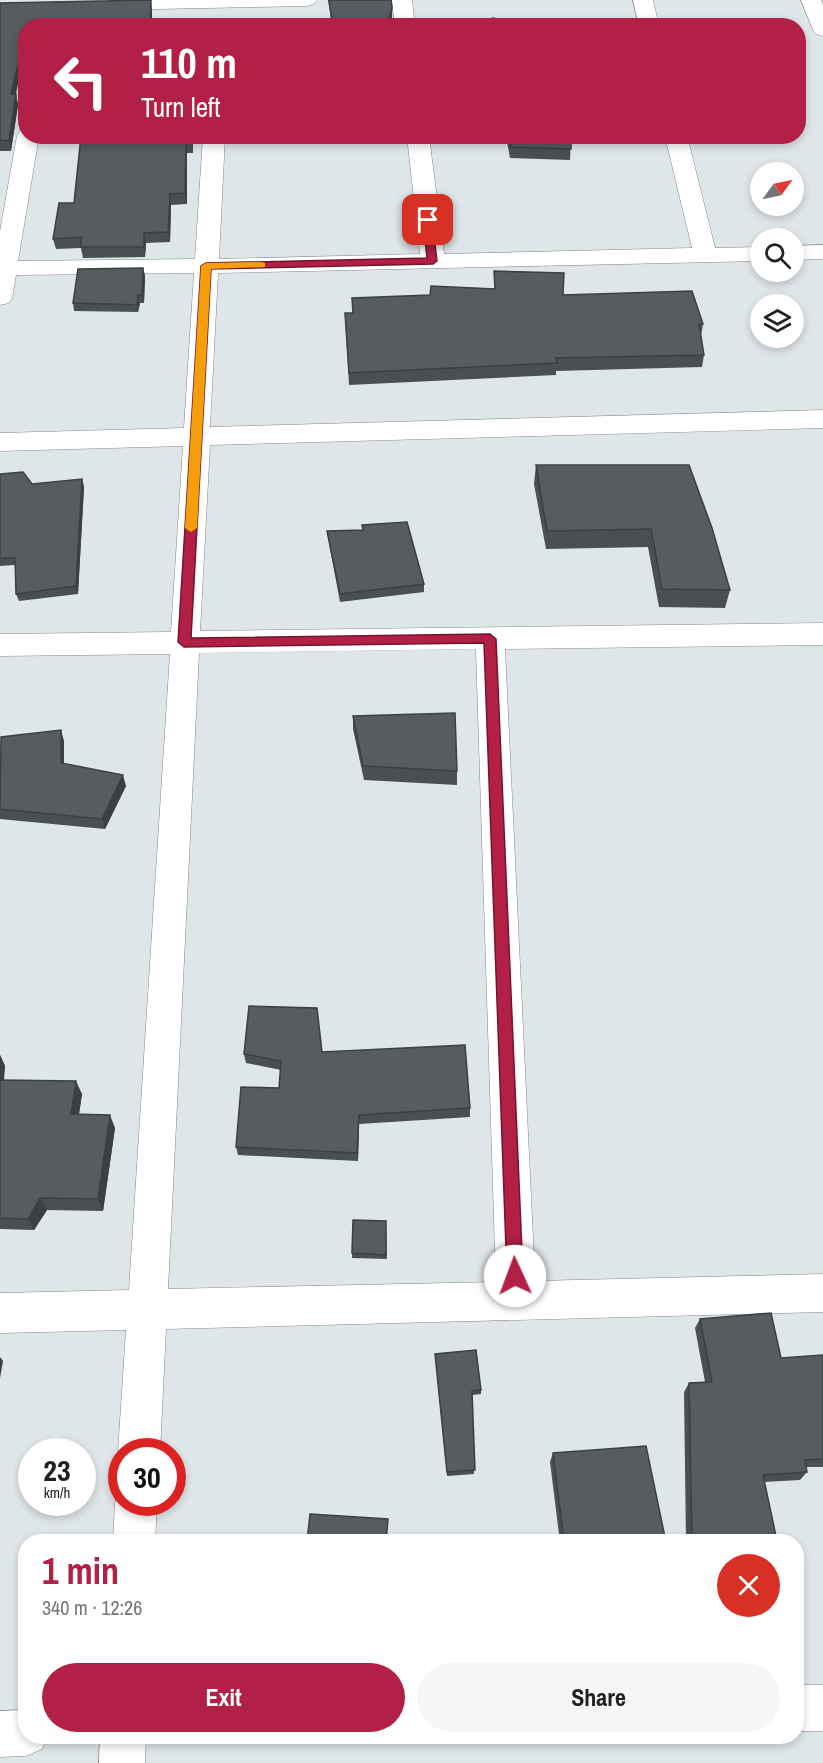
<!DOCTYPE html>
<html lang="en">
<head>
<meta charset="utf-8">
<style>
  :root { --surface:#fff; --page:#f6f6f6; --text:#202124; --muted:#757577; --accent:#b22045 }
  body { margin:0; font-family:"Archivo Narrow",sans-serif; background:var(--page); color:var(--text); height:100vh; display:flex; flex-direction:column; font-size:22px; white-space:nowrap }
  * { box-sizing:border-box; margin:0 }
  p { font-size:20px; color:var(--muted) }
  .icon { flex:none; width:33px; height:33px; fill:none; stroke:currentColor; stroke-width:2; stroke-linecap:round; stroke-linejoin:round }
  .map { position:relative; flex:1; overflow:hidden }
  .drawer { position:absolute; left:18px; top:1534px; width:786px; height:210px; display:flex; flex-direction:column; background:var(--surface); border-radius:24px; box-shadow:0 3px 9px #0003 }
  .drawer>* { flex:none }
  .top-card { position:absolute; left:18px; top:18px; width:788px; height:126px; border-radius:24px; box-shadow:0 3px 9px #0003; background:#b22045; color:#fff; overflow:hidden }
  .needle { width:39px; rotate:57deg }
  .fabs { position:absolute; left:750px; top:162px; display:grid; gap:12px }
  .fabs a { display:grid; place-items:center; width:54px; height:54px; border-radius:50%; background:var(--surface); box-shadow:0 3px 9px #0003; font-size:30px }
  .speed { position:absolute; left:18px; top:1438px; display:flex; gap:12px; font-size:30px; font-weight:700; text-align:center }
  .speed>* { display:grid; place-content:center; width:78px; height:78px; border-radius:50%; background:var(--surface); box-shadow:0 3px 9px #0003; line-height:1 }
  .speed small { font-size:15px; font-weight:400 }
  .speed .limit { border:9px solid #d22; background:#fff; color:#111 }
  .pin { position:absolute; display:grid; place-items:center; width:51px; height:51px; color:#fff; margin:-26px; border-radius:12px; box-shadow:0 3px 9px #0006 }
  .me { position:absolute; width:66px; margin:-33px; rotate:358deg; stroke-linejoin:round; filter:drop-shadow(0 0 4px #0008) }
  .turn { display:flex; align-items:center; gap:21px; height:126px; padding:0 24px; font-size:27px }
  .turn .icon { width:78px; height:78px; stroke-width:2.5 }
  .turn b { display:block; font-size:42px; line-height:51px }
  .round { display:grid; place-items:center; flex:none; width:63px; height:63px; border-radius:32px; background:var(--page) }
  .headline { display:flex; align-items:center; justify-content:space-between; height:102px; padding:0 24px }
  h1 { font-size:36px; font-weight:700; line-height:45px; color:var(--accent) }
  .action { display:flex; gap:12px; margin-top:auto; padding:12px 24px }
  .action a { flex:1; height:69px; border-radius:36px; background:var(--accent); color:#fff; font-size:24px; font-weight:700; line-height:69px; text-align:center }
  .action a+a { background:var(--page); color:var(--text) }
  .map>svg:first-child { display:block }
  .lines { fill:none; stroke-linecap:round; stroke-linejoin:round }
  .street-casing { stroke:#80878a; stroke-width:1 }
  .street { fill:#fff; fill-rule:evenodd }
  .wall { fill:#4a4f52 }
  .shaded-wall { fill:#3c4042 }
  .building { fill:#565c5f; stroke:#3c4042; stroke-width:1.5 }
  .route { fill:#b22045; stroke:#74152d; stroke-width:1.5 }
  .slow { fill:#f59e0b }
</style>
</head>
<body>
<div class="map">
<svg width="823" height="1763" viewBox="0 0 823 1763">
  <rect width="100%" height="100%" fill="#dfe6e9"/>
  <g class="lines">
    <defs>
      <g id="street">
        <path d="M100,0H317L314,4L307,6L107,10L100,8L97,4Z"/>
        <path d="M392,0H412L415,26H395Z"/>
        <path d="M633,0H653L659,26H639Z"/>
        <path d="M801,0H821L823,5V36L816,34L813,30Z"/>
        <path d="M26,130V136H39L18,261L195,259L203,136H225L219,259L420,254L407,136H429L444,254L692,248L665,136H687L715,248L760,247V261L218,273L210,427L823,410V428L210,445L200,631L823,623V645L505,649L535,1281L823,1274V1312L166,1329L160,1452H122V1460L118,1452L126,1330L0,1333V1293L129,1290L170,654L0,656V634L171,632L183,446L0,451V433L184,428L194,273L16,275L12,298L9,303L0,305V231L17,136L20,131ZM476,649L496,1282L168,1289L199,653Z"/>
        <path d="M823,245V259L794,260V246Z"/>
        <path d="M121,1488L122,1503H157L155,1542H113L115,1503Z"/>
        <rect x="796" y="1685" width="27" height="46"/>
        <path d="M26,1710V1737H47L42,1749L26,1756L0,1757V1711Z"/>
        <path d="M100,1737H146L145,1763H99Z"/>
      </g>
    </defs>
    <use href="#street" class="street-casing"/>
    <use href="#street" class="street"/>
  </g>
  <g class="wall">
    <path d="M328,0H391L392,18L390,26H332Z"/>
    <path d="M0,3L152,11V26H26L16,94L18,105L11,151H0Z"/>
    <path d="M81,136H193V153H187V204L171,205L170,242L146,243L145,257L83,258L81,248L56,249L53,239L74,203Z"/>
    <path d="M271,136H390V137L272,140Z"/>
    <path d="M506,136H571L570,160L510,158Z"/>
    <path d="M143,268L145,276L144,303H140L138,312L74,311L73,303Z"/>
    <path d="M494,271L563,295L703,324L701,336L704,355L702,367L556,371V375L349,385L345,313H353L430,295L494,289Z"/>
    <path d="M536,465H689L730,590L725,608L659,607L648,547L546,549L534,484Z"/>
    <path d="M0,474L32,484L82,479L84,487L78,594L19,601L16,594L15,565L0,566Z"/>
    <path d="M327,531L424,584V592L340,602L328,538Z"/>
    <path d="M353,716L457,771V785L364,780L353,729Z"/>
    <path d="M64,741V764L126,786L105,829L0,819V759Z"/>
    <path d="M322,1052L470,1108V1117L359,1124L358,1161L238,1155L236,1147L279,1088L281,1070L246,1063L244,1054Z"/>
    <path d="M0,1055L5,1066L4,1080L82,1094L79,1114L115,1128L103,1211L47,1210L34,1230L0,1229Z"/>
    <path d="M386,1221L387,1259L352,1258V1253Z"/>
    <path d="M700,1319L781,1358L823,1355V1467H806L807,1472L800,1480L764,1482L776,1536L769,1542H686L684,1392L689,1383L705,1382L695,1328Z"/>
    <path d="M435,1354L481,1390V1394L472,1395L474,1474L447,1476Z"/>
    <path d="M553,1453L666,1542H560L550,1462Z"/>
  </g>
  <g class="shaded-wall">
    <path d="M151,0L152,11V26H150Z"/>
    <path d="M392,8V18L390,26H387Z"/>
    <path d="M26,32V52L13,105L11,94Z"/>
    <path d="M16,94L18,105L11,151L9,141Z"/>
    <path d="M186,143L187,153V204L185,193Z"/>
    <path d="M170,194L171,205L170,242L168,232Z"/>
    <path d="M144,233L146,243L145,257L144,247Z"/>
    <path d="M143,268L145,276L144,303L142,295Z"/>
    <path d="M138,295L140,303L138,312L137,305Z"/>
    <path d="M82,479L84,487L78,594L76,586Z"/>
    <path d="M61,730L64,741V774L61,763Z"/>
    <path d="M123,775L126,786L105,829L102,819Z"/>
    <path d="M0,1055L5,1066L2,1093L0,1090Z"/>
    <path d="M76,1081L82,1094L77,1127L71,1114Z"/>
    <path d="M110,1115L115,1128L103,1211L98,1199Z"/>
    <path d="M359,1115V1124L358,1161L357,1153Z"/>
    <path d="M40,1198L47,1210L34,1230L28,1219Z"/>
    <path d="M0,1357L3,1361L0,1378Z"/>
  </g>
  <g class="building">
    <path d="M151,0L150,26H107V24L28,23L27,26H26V32L11,94H16L9,141L0,140V3Z"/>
    <path d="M329,0H391L392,8L387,26H333Z"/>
    <path d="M494,18L496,26H462Z"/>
    <path d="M81,136H192V142L186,143L185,193L170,194L168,232L144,233V247H80L82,237L53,239L59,203H74Z"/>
    <path d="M509,136H571V149L511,147Z"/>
    <path d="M143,268L142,295H138L137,305L73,303L78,269Z"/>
    <path d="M494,271L564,273L563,295L692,291L703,324H699L704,355L556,358L557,363L349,373L345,313H353L352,298L430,295L431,286L495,289Z"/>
    <path d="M536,465H689L712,528L730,590L662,589L651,529L547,531Z"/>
    <path d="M23,472L32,484L82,479L76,586L16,594L15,558H0V474Z"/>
    <path d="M407,522L424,584L340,594L327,531L363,530L362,525Z"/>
    <path d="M455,713L457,771L363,766L353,716Z"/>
    <path d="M61,730V763L123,775L102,819L0,809L1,737Z"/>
    <path d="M249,1006L317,1008L322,1052L465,1045L470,1108L359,1115L357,1153L236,1147L241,1087L279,1088L281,1061L244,1054Z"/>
    <path d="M0,1080L76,1081L71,1114L110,1115L98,1199L40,1198L28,1219L0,1218Z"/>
    <path d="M353,1220L386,1221V1255L352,1253Z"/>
    <path d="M771,1313L781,1358L823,1355V1459L805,1460L807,1472L763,1475L776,1536L747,1539L748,1542H692L689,1383L712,1382L700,1319Z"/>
    <path d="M476,1350L481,1390L472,1391L475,1470L447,1472L435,1354Z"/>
    <path d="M646,1446L666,1542H564L553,1453Z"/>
    <path d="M310,1514L388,1519L386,1542H307Z"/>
  </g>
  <path class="route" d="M428,217L432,220L437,261L433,264L211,269L191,638L490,634L496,639L523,1276L521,1282L515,1284L509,1282L507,1276L484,643L184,647L178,642L201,266L206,263L427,258L423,220Z"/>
  <path class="slow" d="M262,262L265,263V267L211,269L197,528L191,532L185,528L201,266L206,263Z"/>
</svg>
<div class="fabs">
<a><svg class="needle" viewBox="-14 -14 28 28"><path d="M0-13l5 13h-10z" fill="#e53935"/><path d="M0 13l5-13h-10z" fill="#757577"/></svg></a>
<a><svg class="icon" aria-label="search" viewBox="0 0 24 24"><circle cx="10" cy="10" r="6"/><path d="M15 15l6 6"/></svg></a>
<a><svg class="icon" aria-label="layers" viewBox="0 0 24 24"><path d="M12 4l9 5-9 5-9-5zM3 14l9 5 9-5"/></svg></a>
</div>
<div class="speed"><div>23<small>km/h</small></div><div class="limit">30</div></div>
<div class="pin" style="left:428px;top:220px;background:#d93025"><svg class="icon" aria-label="arrive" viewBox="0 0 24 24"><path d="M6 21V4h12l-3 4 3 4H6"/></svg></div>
<svg class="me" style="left:515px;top:1276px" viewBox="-20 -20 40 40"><circle r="19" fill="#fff"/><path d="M0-13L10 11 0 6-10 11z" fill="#b22045"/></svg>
<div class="top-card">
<div class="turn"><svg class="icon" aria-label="left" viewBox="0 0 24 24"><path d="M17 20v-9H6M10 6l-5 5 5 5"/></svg><div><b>110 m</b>Turn left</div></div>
</div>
<section class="drawer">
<div class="headline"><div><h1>1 min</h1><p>340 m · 12:26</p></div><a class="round" style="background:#d93025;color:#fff"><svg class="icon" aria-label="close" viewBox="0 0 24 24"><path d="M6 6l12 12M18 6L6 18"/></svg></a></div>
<div class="action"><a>Exit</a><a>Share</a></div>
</section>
</div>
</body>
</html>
